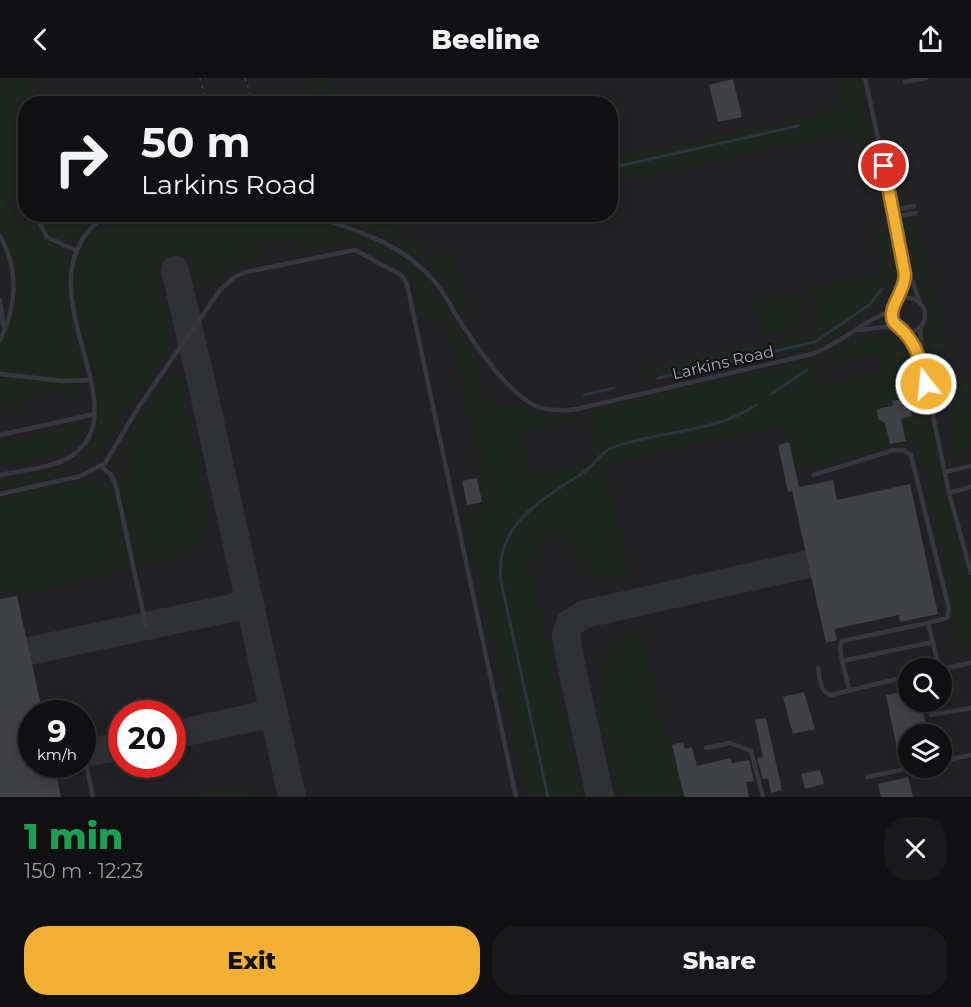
<!DOCTYPE html>
<html lang="en">
<head>
<meta charset="utf-8">
<style>
  :root { --surface:#101012; --page:#19191b; --text:#f1f3f6; --muted:#9c9d9f; --line:#303032; --accent:#f2b134 }
  body { margin:0; font-family:Montserrat,sans-serif; background:var(--page); color:var(--text); height:100vh; display:flex; flex-direction:column; font-size:22px; white-space:nowrap }
  * { box-sizing:border-box; margin:0 }
  p { font-size:20px; color:var(--muted) }
  .icon { flex:none; width:33px; height:33px; fill:none; stroke:currentColor; stroke-width:2; stroke-linecap:round; stroke-linejoin:round }
  .map { position:relative; height:719px; overflow:hidden }
  .sheet { display:flex; flex-direction:column; background:var(--surface); flex:1 }
  .sheet>* { flex:none }
  .guide { position:absolute; left:18px; top:18px; width:600px; height:126px; border-radius:24px; box-shadow:0 3px 15px #0003,0 0 0 2px var(--line); background:#101012; color:var(--text); overflow:hidden }
  .fabs { position:absolute; left:898px; top:580px; display:grid; gap:12px }
  .fabs a { display:grid; place-items:center; width:54px; height:54px; border-radius:50%; background:var(--surface); box-shadow:0 3px 15px #0003,0 0 0 2px var(--line); font-size:30px }
  .speed { position:absolute; left:18px; top:622px; display:flex; gap:12px; font-size:30px; font-weight:700; text-align:center }
  .speed>* { display:grid; place-content:center; width:78px; height:78px; border-radius:50%; background:var(--surface); box-shadow:0 3px 15px #0003,0 0 0 2px var(--line); line-height:1 }
  .speed small { font-size:15px; font-weight:400 }
  .speed .limit { border:9px solid #d22; background:#fff; color:#111 }
  .pin { position:absolute; display:grid; place-items:center; width:51px; height:51px; color:#fff; margin:-26px; border:3px solid #fff; border-radius:50%; box-shadow:0 2px 6px #0007 }
  .me { position:absolute; width:66px; margin:-33px; rotate:344deg; stroke-linejoin:round; filter:drop-shadow(0 0 4px #0008) }
  .turn { display:flex; align-items:center; gap:21px; height:126px; padding:0 24px; font-size:27px }
  .turn .icon { width:78px; height:78px; stroke-width:2.5 }
  .turn b { display:block; font-size:42px; line-height:51px }
  .round { display:grid; place-items:center; flex:none; width:63px; height:63px; border-radius:24px; background:var(--page) }
  .head { display:flex; align-items:center; justify-content:space-between; height:102px; padding:0 24px }
  h1 { font-size:36px; font-weight:800; line-height:45px; color:#1e9e55 }
  .cta { display:flex; gap:12px; margin-top:auto; padding:12px 24px }
  .cta a { flex:1; height:69px; border-radius:24px; background:var(--accent); color:#111; font-size:24px; font-weight:800; line-height:69px; text-align:center }
  .cta a+a { background:var(--page); color:var(--text) }
  header { display:flex; justify-content:space-between; align-items:center; height:78px; padding:0 24px; background:var(--surface); font-size:27px; font-weight:800 }
  .map>svg:first-child { display:block }
  .built { fill:#222225; fill-rule:evenodd }
  .green { fill:#1e261f }
  .lines { fill:none; stroke-linecap:round; stroke-linejoin:round }
  .stream { stroke:#2c353c; stroke-width:3 }
  .taxiway { stroke:#303135; stroke-width:28 }
  .building { fill:#404145 }
  .path { stroke:#3d3f44; stroke-width:1.5; stroke-dasharray:3 4.5; stroke-linecap:butt }
  .service { stroke:#37383d; stroke-width:4.5 }
  .route-casing { stroke:#9d7322; stroke-width:15 }
  .route { stroke:#f2b134; stroke-width:10 }
  .labels { text-anchor:middle; stroke-width:4.5; stroke-linejoin:round; paint-order:stroke }
  .street-label { font-size:16px; fill:#a8adb8; stroke:#111113 }
</style>
</head>
<body>
<header><svg class="icon" aria-label="back" viewBox="0 0 24 24"><path d="M15 5l-7 7 7 7"/></svg>Beeline<svg class="icon" aria-label="share" viewBox="0 0 24 24"><path d="M12 15V3M7 8l5-5 5 5M5 13v7h14v-7"/></svg></header>
<div class="map">
<svg width="971" height="719" viewBox="0 0 971 719">
  <rect width="100%" height="100%" fill="#161618"/>
  <path class="built" d="M0,0H971V719H0ZM26,26H610V136H26ZM909,591H942V624H909ZM32,636H82V687H32ZM122,636H172V687H122ZM909,657H942V690H909Z"/>
  <g class="green">
    <path d="M0,0H32L41,25L26,26L25,115L6,125L20,150L34,143V148L66,177L64,212L83,295L74,302L0,294V267L11,246L16,216L14,193L7,167L10,166L0,153Z"/>
    <path d="M314,0H327L332,25H320L317,13L308,15L307,8Z"/>
    <path d="M836,0H859L873,67L856,71L852,54L611,107V81L843,30Z"/>
    <path d="M337,136L349,137L350,140L366,136L443,137L404,146L399,150L398,155L428,178L450,176L456,180L467,236L464,237L445,205L446,201L443,203C413,169 379,153 336,139Z"/>
    <path d="M39,137H95L69,165L48,157Z"/>
    <path d="M117,137H293L360,158L394,174L430,207L474,273L483,322L526,328L535,334L548,338H576V342L521,355L529,397L589,384L596,373L588,340L589,335L592,332L628,324L630,327L633,326L632,323L727,300L728,304L731,303L730,300L808,282L814,285L820,306L884,292L880,276L825,286L827,279C851,265 870,249 899,258L911,271L919,290L955,458L971,513V571L958,574L954,559L958,544L918,361L907,365L904,355L888,358L890,369L816,390L813,388L795,392L786,347L605,387L630,501C584,499 582,495 566,453L545,457L546,465L538,467L540,476L528,479L582,719H528L465,436L488,429L455,274L448,250L441,241L423,243L412,197L371,170L351,163L301,175L297,160L267,167L265,159L254,161L255,167H260L263,182L258,183L257,175L254,176L255,183L226,190L217,202L199,207L192,177L154,185L172,268L128,331L125,330L116,342L119,345L99,374L89,384L79,390L60,398L0,412V403L59,390L60,396L66,395L94,373L89,368C134,300 16,193 117,137Z"/>
    <path d="M917,139L952,299L964,297L971,332V359L965,360L966,367L962,381L955,378L950,334L938,301L927,257L931,233L913,192L904,151L905,143Z"/>
    <path d="M872,145C879,150 889,157 894,164C902,175 902,200 895,212L829,262L815,268L660,303C652,303 646,299 642,292L818,255L809,210L884,194Z"/>
    <path d="M796,213L803,249L762,258L754,221Z"/>
    <path d="M177,289L208,432L203,433L207,451L202,452L203,457L199,458L200,462L195,463L196,469L178,476L179,481L139,489L121,407C128,395 122,379 127,366C137,338 160,313 177,289Z"/>
    <path d="M0,299L76,306L78,319L68,320L67,314L39,313L33,320L24,324L25,331L11,334L9,326L0,328Z"/>
    <path d="M81,345H87C78,381 31,389 0,384V363Z"/>
    <path d="M89,401H96L112,409L129,492L24,516L22,512L0,516V421Z"/>
    <path d="M641,550L666,664L671,663L683,719H678L677,714V719H620C610,678 588,607 609,569Z"/>
    <path d="M229,709L230,714L250,713L251,718L261,717V719H182Z"/>
  </g>
  <g class="lines">
    <g class="stream">
      <path d="M610,90L798,48"/>
      <path d="M371,143L402,136"/>
      <path d="M658,300L815,264L869,227L882,211"/>
      <path d="M771,316L807,292"/>
      <path d="M584,317L614,310"/>
      <path d="M548,719L501,503C494,445 543,422 584,394C594,387 601,374 611,370C659,352 713,356 756,327"/>
    </g>
    <g class="taxiway">
      <path d="M175,192L205,320L292,719"/>
      <path d="M29,573L250,526"/>
      <path d="M172,657L274,635"/>
      <path d="M82,676L122,668"/>
      <path d="M600,719L569,576L566,557L570,545L585,536L808,486"/>
    </g>
  </g>
  <g class="building">
    <path d="M733,1L742,39L718,44L709,7Z"/>
    <path d="M908,320L912,338L901,341L906,363L890,366L885,345L878,341L877,333L881,330L893,328L892,323Z"/>
    <path d="M789,364L799,409L833,402L837,422L910,406L938,536L900,544L899,537L834,551L837,562L826,565L792,413L788,414L778,367Z"/>
    <path d="M477,400L482,424L467,427L462,403Z"/>
    <path d="M17,518L43,636H32V687H54L61,719H0V521Z"/>
    <path d="M909,612V624H921L928,657H909V668L897,671L886,617Z"/>
    <path d="M804,614L815,651L793,656L783,619Z"/>
    <path d="M766,640L782,712L771,715L768,700L763,701L757,680L763,679L755,642Z"/>
    <path d="M683,664L685,671L692,669L697,688L731,680L732,685L749,682L754,703L746,704L749,719H684L672,667Z"/>
    <path d="M820,692L824,706L805,711L801,696Z"/>
    <path d="M908,699L913,719H881L878,706Z"/>
  </g>
  <g class="lines">
    <g class="path">
      <path d="M200,0L206,26"/>
      <path d="M245,0L253,26"/>
    </g>
    <g class="service">
      <path d="M865,0L904,180L905,201L898,223"/>
      <path d="M905,4L926,0"/>
      <path d="M893,132L914,128"/>
      <path d="M35,136L47,159L75,172"/>
      <path d="M307,136C350,150 393,162 426,194C441,208 449,226 460,243C476,268 506,312 532,326C545,333 563,333 577,331L812,276C841,266 863,242 892,233"/>
      <path d="M895,139L916,135"/>
      <path d="M0,158C19,191 17,229 0,262"/>
      <path d="M907,188L920,225"/>
      <circle cx="908" cy="237" r="17"/>
      <path d="M0,222L3,247L6,250"/>
      <path d="M920,249L922,282"/>
      <path d="M859,252L886,249L903,253L922,285L949,415L971,495"/>
      <path d="M0,296L63,303L90,302"/>
      <path d="M0,357L95,336"/>
      <path d="M101,388L111,397L116,408L146,548"/>
      <path d="M945,394L971,388"/>
      <path d="M0,397C22,392 51,391 71,378C146,331 10,201 108,136"/>
      <path d="M813,397L894,372H903L911,377L949,531L947,540L928,545L933,564"/>
      <path d="M949,415L971,409"/>
      <path d="M0,416L81,398L105,385L138,330L220,212L233,200L246,194L355,172L401,197L407,206L516,719"/>
      <path d="M842,583L840,569L842,563L928,545"/>
      <path d="M818,590C820,600 819,613 831,617L909,598"/>
      <path d="M942,591L971,585"/>
      <path d="M849,611L842,583L933,564L939,591"/>
      <path d="M931,637L971,630"/>
      <path d="M706,670L730,665L751,673L763,719"/>
      <path d="M84,676L93,719"/>
      <path d="M942,683L971,677"/>
      <path d="M867,699L910,690"/>
    </g>
  </g>
  <g class="lines">
    <defs>
      <path id="route" d="M884,88L905,196C905,212 892,225 892,236C891,246 899,248 904,254C917,268 923,289 926,306"/>
    </defs>
    <use href="#route" class="route-casing"/>
    <use href="#route" class="route"/>
  </g>
  <g class="labels">
    <g class="street-label">
      <text transform="translate(723 284) rotate(-13)" y="6">Larkins Road</text>
    </g>
  </g>
</svg>
<div class="fabs">
<a><svg class="icon" aria-label="search" viewBox="0 0 24 24"><circle cx="10" cy="10" r="6"/><path d="M15 15l6 6"/></svg></a>
<a><svg class="icon" aria-label="layers" viewBox="0 0 24 24"><path d="M12 4l9 5-9 5-9-5zM3 14l9 5 9-5"/></svg></a>
</div>
<div class="speed"><div>9<small>km/h</small></div><div class="limit">20</div></div>
<div class="pin" style="left:884px;top:88px;background:#d93025"><svg class="icon" aria-label="arrive" viewBox="0 0 24 24"><path d="M6 21V4h12l-3 4 3 4H6"/></svg></div>
<svg class="me" style="left:926px;top:306px" viewBox="-20 -20 40 40"><circle r="17" fill="#f2b134" stroke="#fff" stroke-width="3"/><path d="M0-11L8 9 0 5-8 9z" fill="#fff"/></svg>
<div class="guide">
<div class="turn"><svg class="icon" aria-label="right" viewBox="0 0 24 24"><path d="M7 20v-9h11M14 6l5 5-5 5"/></svg><div><b>50 m</b>Larkins Road</div></div>
</div>
</div>
<section class="sheet">
<div class="head"><div><h1>1 min</h1><p>150 m · 12:23</p></div><a class="round"><svg class="icon" aria-label="close" viewBox="0 0 24 24"><path d="M6 6l12 12M18 6L6 18"/></svg></a></div>
<div class="cta"><a>Exit</a><a>Share</a></div>
</section>
</body>
</html>
